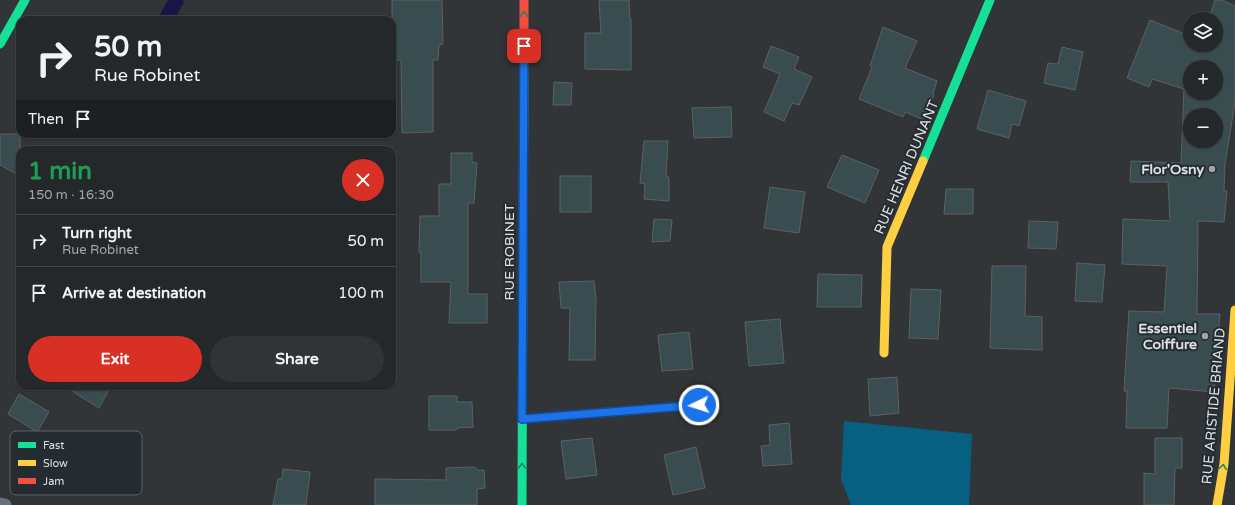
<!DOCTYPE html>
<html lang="en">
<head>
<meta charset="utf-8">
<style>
  :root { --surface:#25282a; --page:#313436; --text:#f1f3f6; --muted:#a3a6a8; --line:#424447; --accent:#d93025 }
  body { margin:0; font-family:"Varela Round",sans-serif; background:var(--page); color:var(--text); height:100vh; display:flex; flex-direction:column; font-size:15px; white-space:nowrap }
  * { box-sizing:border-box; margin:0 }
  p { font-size:13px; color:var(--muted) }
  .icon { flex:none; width:22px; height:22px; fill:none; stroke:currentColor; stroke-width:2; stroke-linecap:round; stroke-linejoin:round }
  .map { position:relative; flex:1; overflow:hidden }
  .drawer { position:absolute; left:16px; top:146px; width:380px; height:244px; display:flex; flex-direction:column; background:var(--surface); border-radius:12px; box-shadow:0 1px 3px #0004,0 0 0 1px var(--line) }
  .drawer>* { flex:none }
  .banner { position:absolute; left:16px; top:16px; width:380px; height:122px; border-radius:12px; box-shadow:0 1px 3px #0004,0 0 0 1px var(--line); background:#25282a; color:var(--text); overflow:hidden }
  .tools { position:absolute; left:1183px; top:12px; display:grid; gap:8px }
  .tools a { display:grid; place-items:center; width:40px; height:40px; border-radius:50%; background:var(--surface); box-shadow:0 1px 3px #0004,0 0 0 1px var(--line); font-size:20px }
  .pin { position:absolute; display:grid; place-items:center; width:34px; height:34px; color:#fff; margin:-17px; border-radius:8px; box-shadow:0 2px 6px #0006 }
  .me { position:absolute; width:44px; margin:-22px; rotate:266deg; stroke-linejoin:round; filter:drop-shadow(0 0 3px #0008) }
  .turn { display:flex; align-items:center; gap:14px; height:84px; padding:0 12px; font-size:18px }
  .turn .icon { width:52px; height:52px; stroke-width:2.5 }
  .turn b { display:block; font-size:28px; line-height:34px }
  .then { display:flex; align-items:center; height:38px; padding:0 12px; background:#0003; gap:8px; font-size:15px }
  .round { display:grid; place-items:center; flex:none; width:42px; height:42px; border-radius:21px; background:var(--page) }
  .overview { display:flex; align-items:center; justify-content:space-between; height:68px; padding:0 12px }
  h1 { font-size:24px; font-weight:700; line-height:30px; color:#1e9e55 }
  .primary-button { display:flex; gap:8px; margin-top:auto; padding:8px 12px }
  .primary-button a { flex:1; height:46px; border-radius:24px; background:var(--accent); color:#fff; font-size:16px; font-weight:700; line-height:46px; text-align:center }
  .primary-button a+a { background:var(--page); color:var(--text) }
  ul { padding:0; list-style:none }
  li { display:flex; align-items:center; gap:12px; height:52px; padding:0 12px; border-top:1px solid var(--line) }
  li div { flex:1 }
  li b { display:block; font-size:15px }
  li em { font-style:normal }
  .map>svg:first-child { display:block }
  .forest { fill:#076082 }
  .water { fill:#181649 }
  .building { fill:#394c4f; stroke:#5c6062; fill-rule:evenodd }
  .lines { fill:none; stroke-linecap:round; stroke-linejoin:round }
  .lane { stroke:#68717c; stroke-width:13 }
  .fast { stroke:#16e098; stroke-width:9 }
  .slow { stroke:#ffcf43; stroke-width:9 }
  .jam { stroke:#f24e42; stroke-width:9 }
  .oneway { stroke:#1e8664 }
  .route-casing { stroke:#114b97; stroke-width:10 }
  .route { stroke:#1a73e8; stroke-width:7 }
  .poi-dot { fill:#a0a4a7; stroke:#252c31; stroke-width:1.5 }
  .labels { text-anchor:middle; stroke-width:4; stroke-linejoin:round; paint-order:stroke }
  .street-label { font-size:14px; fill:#dbe0e3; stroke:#252c31 }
  .poi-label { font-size:14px; font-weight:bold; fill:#dbe0e3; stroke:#252c31; text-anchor:end }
  .key { fill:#252c31; stroke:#5c6266; stroke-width:1 }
  .key-label { font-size:11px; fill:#dbe0e3 }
</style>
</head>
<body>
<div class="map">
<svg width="1235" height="505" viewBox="0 0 1235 505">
  <rect width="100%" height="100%" fill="#313538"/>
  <path class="forest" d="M844,421L972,434L969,505H851L841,479Z"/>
  <path class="water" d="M168,0H182L184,2L174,20H157Z"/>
  <g class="building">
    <path d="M392,0H442L443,44L439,45L438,60H433V132L402,133L401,60H392Z"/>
    <path d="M599,0H629L630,19H631V70L585,69V33H601Z"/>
    <path d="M1215,0H1222L1235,6V102L1225,164L1224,191H1227L1224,222L1198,221L1197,314H1220L1214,392L1169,388L1167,428H1126L1127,391H1124L1129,311L1164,312L1167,266L1122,264L1123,219L1170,221L1168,182H1130L1131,161L1181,163L1184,89L1152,79L1149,87L1127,78L1150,20L1190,36V45H1216V19H1209ZM1190,67H1216V93H1190ZM1190,115H1216V141H1190Z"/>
    <path d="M883,27L917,41L905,68L937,81L933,94L934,95L924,120L905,112L903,117L859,99L872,67L870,66Z"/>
    <path d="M771,46L799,57L794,69L812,77L799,105L792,103L784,121L764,112L780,74L763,67Z"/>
    <path d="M1062,47L1083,52L1075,90L1044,83L1048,63L1058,64Z"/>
    <path d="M554,82L572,83L571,105H553Z"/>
    <path d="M988,90L1026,101L1019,126L1012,124L1009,138L977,129Z"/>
    <path d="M731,107L732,137L694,138L692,108Z"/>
    <path d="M0,134H20V176L0,165Z"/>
    <path d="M644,141H668L666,176L669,177V201L644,199L645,184L640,183Z"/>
    <path d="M451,153H472V162L477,163L474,203H468V294H487V323H449L451,282H421V252H419L420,216H439V184H451Z"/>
    <path d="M842,155L879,170L865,203L827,187Z"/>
    <rect x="560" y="176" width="31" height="36"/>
    <path d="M770,187L805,192L799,233L764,228Z"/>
    <path d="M946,189H973V214H944Z"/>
    <path d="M654,219L672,220L670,241L652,242Z"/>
    <path d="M1029,221L1058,222L1056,249L1028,248Z"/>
    <path d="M1077,263L1105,265L1102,302L1075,301Z"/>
    <path d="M992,266H1026L1025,316L1042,317V350L990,348Z"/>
    <path d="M818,274L862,275L861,307H817Z"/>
    <path d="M594,281L596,299L595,360H569L570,308H561L559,282Z"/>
    <path d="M911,289L941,290L938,339L909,338Z"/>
    <path d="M780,319L784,363L749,366L745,322Z"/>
    <path d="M689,332L693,369L662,371L658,335Z"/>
    <path d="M897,377L899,413L870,416L868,379Z"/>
    <path d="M64,386H111L99,408Z"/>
    <path d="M19,394L49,412L37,432L8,414Z"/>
    <path d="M429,396H457V402H472L473,427L457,428L456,430H429Z"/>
    <path d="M789,423L792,464L763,466L761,446L770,445L769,425Z"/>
    <path d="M592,438L597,475L566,479L561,441Z"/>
    <path d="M1155,438H1182V468H1175L1174,505H1144V473L1155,474Z"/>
    <path d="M696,447L705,488L673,495L664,455Z"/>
    <path d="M475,467L477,470H484L485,488L477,489V505H375V479L446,480V468Z"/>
    <path d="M283,469L310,472L306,505H273L278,479H282Z"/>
  </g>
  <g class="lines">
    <path class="lane" d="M0,504L5,505"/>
    <g class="fast">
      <path d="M0,44L25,0"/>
      <path d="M923,161L990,0"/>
      <path d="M522,505L523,235"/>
    </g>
    <g class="slow">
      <path d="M523,235L524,77"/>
      <path d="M884,353L887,247L923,161"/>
      <path d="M1217,505L1224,464L1235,310"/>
    </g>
    <g class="jam">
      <path d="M524,77V0"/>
      <path d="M522,419L699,405"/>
    </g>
  </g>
  <defs><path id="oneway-chevron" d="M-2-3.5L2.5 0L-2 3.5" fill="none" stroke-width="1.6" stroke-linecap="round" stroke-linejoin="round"/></defs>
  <g class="oneway">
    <use href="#oneway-chevron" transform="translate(524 14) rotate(-90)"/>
    <use href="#oneway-chevron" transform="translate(522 466) rotate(-90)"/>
    <use href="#oneway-chevron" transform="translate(1223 467) rotate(-82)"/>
  </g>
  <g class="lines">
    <defs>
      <path id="route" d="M524,46L522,419L699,405"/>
    </defs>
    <use href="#route" class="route-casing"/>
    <use href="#route" class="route"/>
  </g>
  <g class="poi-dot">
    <circle cx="1212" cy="169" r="4"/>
    <circle cx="1205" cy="336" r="4"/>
  </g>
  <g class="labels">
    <g class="street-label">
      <text transform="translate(906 167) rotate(-67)" y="5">RUE HENRI DUNANT</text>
      <text transform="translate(509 252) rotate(-90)" y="5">RUE ROBINET</text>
      <text transform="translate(1213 406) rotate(-85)" y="5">RUE ARISTIDE BRIAND</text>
    </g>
    <g class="poi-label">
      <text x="1204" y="174">Flor'Osny</text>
      <text x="1197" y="333">Essentiel<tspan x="1197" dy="16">Coiffure</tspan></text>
    </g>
  </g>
  <rect x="10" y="431" width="132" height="64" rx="6" class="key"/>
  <rect x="18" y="442" width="18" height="6" fill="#16e098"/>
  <rect x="18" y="460" width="18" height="6" fill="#ffcf43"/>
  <rect x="18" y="478" width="18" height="6" fill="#f24e42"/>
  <g class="key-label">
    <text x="43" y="449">Fast</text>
    <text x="43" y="467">Slow</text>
    <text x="43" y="485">Jam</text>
  </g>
</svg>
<div class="tools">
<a><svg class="icon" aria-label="layers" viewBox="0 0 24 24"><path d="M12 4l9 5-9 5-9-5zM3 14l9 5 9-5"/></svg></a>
<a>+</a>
<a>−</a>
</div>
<div class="pin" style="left:524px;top:46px;background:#d93025"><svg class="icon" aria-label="arrive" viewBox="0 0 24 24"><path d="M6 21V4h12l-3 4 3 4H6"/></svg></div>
<svg class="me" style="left:699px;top:405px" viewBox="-20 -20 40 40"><circle r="17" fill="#1a73e8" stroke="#fff" stroke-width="3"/><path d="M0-11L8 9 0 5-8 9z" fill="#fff"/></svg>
<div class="banner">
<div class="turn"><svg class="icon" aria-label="right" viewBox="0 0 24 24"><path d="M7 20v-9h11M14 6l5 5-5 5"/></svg><div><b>50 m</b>Rue Robinet</div></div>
<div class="then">Then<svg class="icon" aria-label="arrive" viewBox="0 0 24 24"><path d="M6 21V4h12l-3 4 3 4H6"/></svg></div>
</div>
<section class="drawer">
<div class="overview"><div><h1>1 min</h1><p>150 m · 16:30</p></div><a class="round" style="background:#d93025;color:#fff"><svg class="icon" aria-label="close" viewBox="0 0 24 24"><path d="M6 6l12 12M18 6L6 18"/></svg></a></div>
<ul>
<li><svg class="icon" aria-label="right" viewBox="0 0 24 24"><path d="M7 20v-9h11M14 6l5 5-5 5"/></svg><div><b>Turn right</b><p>Rue Robinet</p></div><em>50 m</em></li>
<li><svg class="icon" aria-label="arrive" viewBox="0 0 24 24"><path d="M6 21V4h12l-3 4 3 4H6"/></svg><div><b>Arrive at destination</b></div><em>100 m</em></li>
</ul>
<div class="primary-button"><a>Exit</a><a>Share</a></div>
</section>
</div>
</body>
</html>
